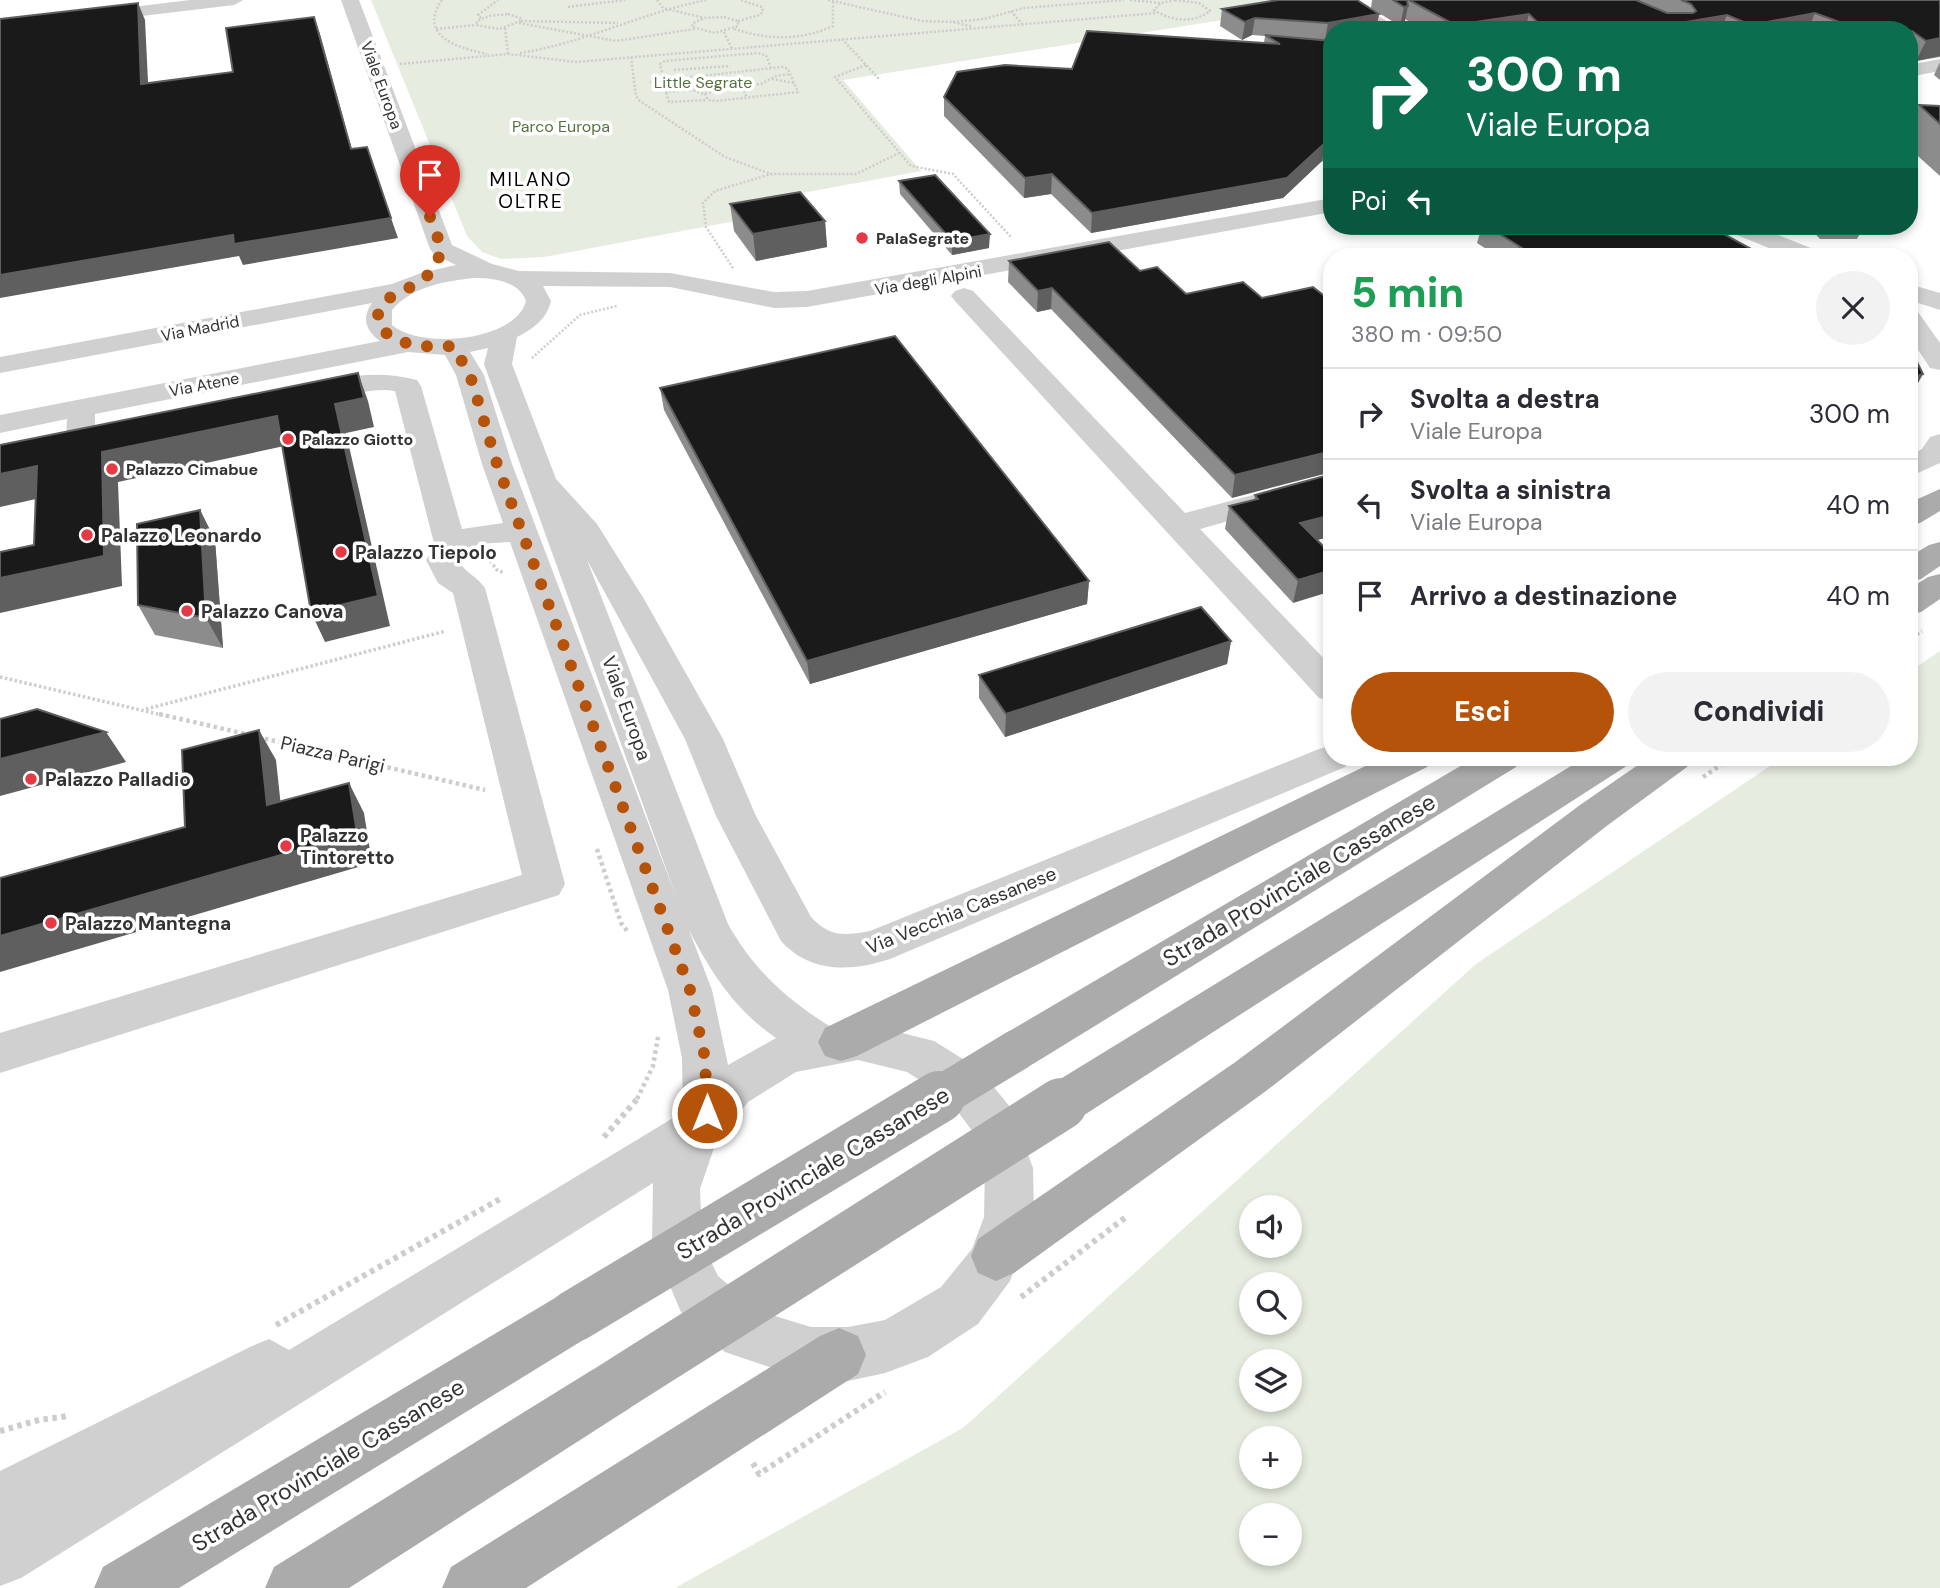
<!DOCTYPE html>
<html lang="it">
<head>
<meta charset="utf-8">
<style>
  :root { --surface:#fff; --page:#f2f2f3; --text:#2b2b33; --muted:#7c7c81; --line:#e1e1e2; --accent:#b45309 }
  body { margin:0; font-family:"DM Sans",sans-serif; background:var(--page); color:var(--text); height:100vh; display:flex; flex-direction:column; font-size:26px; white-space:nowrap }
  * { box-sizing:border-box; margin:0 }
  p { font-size:23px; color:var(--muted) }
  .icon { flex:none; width:38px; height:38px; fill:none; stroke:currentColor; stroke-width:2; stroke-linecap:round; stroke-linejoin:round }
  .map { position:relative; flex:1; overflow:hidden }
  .panel { position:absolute; left:1323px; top:248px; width:595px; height:518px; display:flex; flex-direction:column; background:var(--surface); border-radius:28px; box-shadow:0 4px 10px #0003 }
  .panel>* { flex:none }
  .top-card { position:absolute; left:1323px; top:21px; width:595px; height:214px; border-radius:28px; box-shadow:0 4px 10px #0003; background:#0b6e4f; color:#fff; overflow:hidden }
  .fabs { position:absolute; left:1239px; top:1195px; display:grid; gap:14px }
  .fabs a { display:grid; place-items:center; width:63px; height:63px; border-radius:50%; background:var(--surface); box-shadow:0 4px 10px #0003; font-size:35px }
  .pin { position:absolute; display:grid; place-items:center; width:60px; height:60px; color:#fff; margin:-72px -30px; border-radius:50% 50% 50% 0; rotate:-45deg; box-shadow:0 0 7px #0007 }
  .pin .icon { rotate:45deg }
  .me { position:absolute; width:77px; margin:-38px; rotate:0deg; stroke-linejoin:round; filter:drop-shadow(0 0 5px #0008) }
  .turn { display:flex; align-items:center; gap:24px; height:147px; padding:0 28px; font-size:32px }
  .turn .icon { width:91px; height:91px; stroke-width:2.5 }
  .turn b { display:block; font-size:49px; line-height:60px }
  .then { display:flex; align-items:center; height:66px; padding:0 28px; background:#0003; gap:14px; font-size:26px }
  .round { display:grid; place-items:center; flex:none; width:74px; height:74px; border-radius:37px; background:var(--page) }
  .head { display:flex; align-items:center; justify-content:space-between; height:119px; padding:0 28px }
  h1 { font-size:42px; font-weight:800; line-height:52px; color:#1e9e55 }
  .action { display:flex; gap:14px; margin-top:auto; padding:14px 28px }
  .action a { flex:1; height:80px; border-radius:42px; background:var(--accent); color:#fff; font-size:28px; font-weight:800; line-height:80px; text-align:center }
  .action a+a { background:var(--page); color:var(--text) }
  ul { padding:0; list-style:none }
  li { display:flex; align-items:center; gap:21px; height:91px; padding:0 28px; border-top:2px solid var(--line) }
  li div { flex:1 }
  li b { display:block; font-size:26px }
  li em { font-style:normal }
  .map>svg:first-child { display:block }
  .green { fill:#e6ecdf; fill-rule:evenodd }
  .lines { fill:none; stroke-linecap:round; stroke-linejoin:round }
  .path-far3 { stroke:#cdcdcd; stroke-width:2.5; stroke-dasharray:2 2; stroke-linecap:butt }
  .path-far2 { stroke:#cdcdcd; stroke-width:3.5; stroke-dasharray:2.5 2.5; stroke-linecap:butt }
  .path-far1 { stroke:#cdcdcd; stroke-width:4.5; stroke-dasharray:3.5 3.5; stroke-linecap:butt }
  .path { stroke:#cdcdcd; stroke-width:6; stroke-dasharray:4.5 4.5; stroke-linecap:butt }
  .minor { fill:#d0d0d0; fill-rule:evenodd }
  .major { fill:#ababab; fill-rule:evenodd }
  .major-bridge-far1 { stroke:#ababab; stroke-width:41 }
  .major-bridge { stroke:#ababab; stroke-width:52 }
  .wall { fill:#8c8c8c }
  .shaded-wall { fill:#5f5f5f }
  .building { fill:#1a1a1a; stroke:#5f5f5f; stroke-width:2 }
  .route { stroke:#b45309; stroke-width:12; stroke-dasharray:0 21.6 }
  .poi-dot { fill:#e63946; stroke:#fff; stroke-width:2.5 }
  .labels { text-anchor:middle; stroke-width:7; stroke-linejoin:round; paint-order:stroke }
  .far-park-label { font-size:16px; fill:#56703f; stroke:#fff }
  .far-street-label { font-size:16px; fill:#333; stroke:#fff }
  .far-poi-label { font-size:16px; font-weight:bold; fill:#333; stroke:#fff; text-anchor:start }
  .far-quarter-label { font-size:19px; letter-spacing:2px; fill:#000; stroke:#fff }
  .poi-label { font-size:19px; font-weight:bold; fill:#333; stroke:#fff; text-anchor:start }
  .street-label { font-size:19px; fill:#333; stroke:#fff }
  .near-street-label { font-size:23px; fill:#333; stroke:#fff }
</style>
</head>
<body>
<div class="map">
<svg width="1940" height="1588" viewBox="0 0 1940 1588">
  <rect width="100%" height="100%" fill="#fff"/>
  <g class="green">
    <path d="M371,0H1318L1324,4L843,80L921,171L738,205L746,219L544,257L501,259L482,252L467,236Z"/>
    <path d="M1940,651V1588H675L963,1428L1476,964L1782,758H1909V672ZM1251,1208H1290V1246H1251ZM1290,1284V1323H1251V1284ZM1251,1362H1290V1400H1251ZM1290,1438V1477H1251V1438ZM1251,1516H1290V1554H1251Z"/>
  </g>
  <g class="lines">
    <g class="path-far3">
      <path d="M442,0C417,36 458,48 487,54"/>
      <path d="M657,0L663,8L704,18"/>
      <path d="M828,0L922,21L953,22L973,27"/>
      <path d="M1130,0L1160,3"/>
      <path d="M1175,0L1199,3L1210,11C1193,24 1171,21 1154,10L1161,3Z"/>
      <path d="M568,7L625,0"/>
      <path d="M1011,11L1022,24"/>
      <path d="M508,14L520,18L521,21L499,29L476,25L477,21L489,16Z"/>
      <path d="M724,17L738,21V26L715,33L692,27L693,23L705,18Z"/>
      <path d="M481,18L478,15L498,0"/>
      <path d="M521,21L618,23"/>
      <path d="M738,21L760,15L763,11L762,7L740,0"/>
      <path d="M953,22L984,19L1024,8L1124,0"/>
      <path d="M519,23L616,41L695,29"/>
      <path d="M505,28L508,54"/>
      <path d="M436,29L476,25"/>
      <path d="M734,29C768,40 800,41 833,26V1"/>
      <path d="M724,32L732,49"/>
      <path d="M842,39L879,79"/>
      <path d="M520,53C585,43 643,12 707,0"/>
      <path d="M631,57L636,96L640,101L725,157L771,174H856L899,153"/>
      <path d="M400,64L508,54L576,62L1157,13"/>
      <path d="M866,65L835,77L911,166L953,174L1011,237"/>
      <path d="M674,70L730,66"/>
      <path d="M663,76L660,64L665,61L757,53L766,55L771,68"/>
      <path d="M667,76L674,81L662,85L651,82L654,78Z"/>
      <path d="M727,77L740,81L747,98"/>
      <path d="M674,79L782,67L788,69L798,92L716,101L708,100L705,94"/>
      <path d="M772,79L794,83"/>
      <path d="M664,85L669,102L707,100"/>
      <path d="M709,85L716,87V90L704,94L693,90Z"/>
      <path d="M717,88L761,84L776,76L790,74"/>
      <path d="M665,92L693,90"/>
      <path d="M733,268L706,227L703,203L715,191L771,174"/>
      <path d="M532,358L580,315L617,306"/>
    </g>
    <g class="path-far2">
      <path d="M490,561L497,570L504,573"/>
      <path d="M1909,640L1922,631"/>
      <path d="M0,677L166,716"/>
      <path d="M146,709L446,631"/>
    </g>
    <g class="path-far1">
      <path d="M159,714L250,735"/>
      <path d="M258,737L485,790"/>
      <path d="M1703,777L1731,758"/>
      <path d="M597,849L621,923L628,932"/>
      <path d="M637,1099L653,1066L658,1037"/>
    </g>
    <g class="path">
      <path d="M604,1137L639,1097"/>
      <path d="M1021,1297L1126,1217"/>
      <path d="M276,1325L500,1199"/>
      <path d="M0,1431L39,1420L68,1416"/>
      <path d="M753,1463L759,1474L885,1392"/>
    </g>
    <g class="minor">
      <path d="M190,0H243L234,5L0,33V23Z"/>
      <path d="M341,0H359L452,245L492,264L519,271L670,273L774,292L807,291L1332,198V212L807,307L774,308L670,287L543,286L551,301C547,319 533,329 517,337L512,364L556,479L597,524L644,599L723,739L756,816L811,917C830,937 843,936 870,931L1319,749L1332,745V758H1351L1345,767L890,959C851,972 810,973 781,941L716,816L685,739L587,560L728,924C753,969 787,1000 831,1027L858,1022L934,1041L979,1069L1010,1107L1033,1168L1034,1217L1010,1281L978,1324L928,1357L885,1373L848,1381H811L725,1352L681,1312L652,1244L653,1183L21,1578L0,1586V1471L250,1347L269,1339L289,1350L683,1112L682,1058L668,990L510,542L478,544L458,560C465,573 477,576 485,588L565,884L559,895L0,1073V1033L522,875L453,593L438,583L426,560L435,547L395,391C362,385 328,406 301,399L297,393L301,387C341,377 376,369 417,380L421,386L462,529L503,523L482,464L456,375L445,355L408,352L95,414V428L122,422L132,425L136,431L132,437L81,449L71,446L66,440L67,419L0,433V415L380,341C366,331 361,318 372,303L0,373V357L392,284L421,273L456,265L434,254L430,249ZM475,278C493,278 519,281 526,301C516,341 420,350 392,325V310C413,286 445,281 475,278ZM488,348L484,364L677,899L512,464L484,375L470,352ZM689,930C711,973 735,1010 776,1038L728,1065L712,990ZM858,1060L907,1072L947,1097L973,1132L985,1168L984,1217L972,1249L941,1287L885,1320L848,1327H811L759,1311L718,1276L702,1243L700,1189L715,1145L748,1102L796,1072Z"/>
      <path d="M1332,0H1353L1401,30H1379Z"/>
      <path d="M1940,59V71L1909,77V65Z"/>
      <path d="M1723,226H1755L1821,252L1824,257H1791L1727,231Z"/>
      <path d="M1909,284L1940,293V310L1909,300Z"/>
      <path d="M964,288L973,291L1185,513L1332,474V492L1200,529L1332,667V701L1319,698L955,301L951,296L955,291Z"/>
      <path d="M1909,309L1918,312L1940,343V370L1930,368L1909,336Z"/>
      <path d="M1940,434V463L1909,477V456L1922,449L1930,437Z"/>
    </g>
    <g class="major">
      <path d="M1940,489V511L1920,523L1909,525V503Z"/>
      <path d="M1940,542V566L1921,579L1909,582V557L1929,545Z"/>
      <path d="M1940,574V599L1921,612L1909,615V589L1928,577Z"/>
      <path d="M1382,758H1433L1427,767L857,1056L841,1061L825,1056L818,1042L825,1028Z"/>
      <path d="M1474,758H1522L1516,767L1033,1064L1017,1070L1001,1064L994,1050L1001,1036Z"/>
      <path d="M1584,758H1631L1625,767L1078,1119L1061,1125L1044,1119L1038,1104L1044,1089Z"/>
      <path d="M1648,758H1693L1687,767L1608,825L1266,1091L1014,1273L996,1281L978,1273L971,1256L978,1239L1234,1063L1580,805Z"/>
      <path d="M574,1290L593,1298L600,1316L593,1334L179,1588H94L103,1567L555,1298Z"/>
      <path d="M839,1328L858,1336L866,1355L858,1374L526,1588H442L451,1567L820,1336Z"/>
      <path d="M611,1362L630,1370L638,1389L630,1408L349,1588H265L274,1567L592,1370Z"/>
    </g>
    <path class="major-bridge-far1" d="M936,1099L1017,1050"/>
    <g class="major-bridge">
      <path d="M574,1316L939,1097"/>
      <path d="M611,1389L1061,1104"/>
    </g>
  </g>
  <g class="wall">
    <path d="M1372,0H1940V57L1916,61L1909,56V30H1423L1405,19L1404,26H1400L1371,8Z"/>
    <path d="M1222,9L1379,14L1376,30H1332L1328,40L1332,41V168L1322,161L1283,198L1091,233L1051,194L1024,198L944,116V97L1072,69L1264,43L1265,36L1252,35L1242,40L1220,26Z"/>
    <path d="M1940,62V80L1934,75Z"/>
    <path d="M1919,105L1940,106V176L1909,148V124Z"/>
    <path d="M899,181L989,248L952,255L900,194Z"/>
    <path d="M730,204L825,221L827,247L756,261L734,231Z"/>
    <path d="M1482,226H1709L1494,254L1477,243Z"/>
    <path d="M1808,226H1864L1857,239H1820Z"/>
    <path d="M1009,261L1140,271L1186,294L1332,302L1232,498L1051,309L1037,312L1008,282Z"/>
    <path d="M660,388L1089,581L1087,604L810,684L664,410Z"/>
    <path d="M1255,495L1332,536L1317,540L1293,603L1225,529L1229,506L1254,500Z"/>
    <path d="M200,510L215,540L223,648L155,635L138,605Z"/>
    <path d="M1231,641L1227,664L1005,737L979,698V675Z"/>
  </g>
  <g class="shaded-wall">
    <path d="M138,3L145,20L149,102L141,84Z"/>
    <path d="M1408,6L1404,26H1400L1404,7Z"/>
    <path d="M1815,13L1808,30H1749L1751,25Z"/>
    <path d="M1379,14L1376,30H1332V40L1325,41L1328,23Z"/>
    <path d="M1529,14L1525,30H1454L1455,25Z"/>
    <path d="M1727,15L1721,30H1667L1669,25Z"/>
    <path d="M314,17L320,34L357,168L351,149Z"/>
    <path d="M1255,18L1252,35L1242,40L1245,22Z"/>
    <path d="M1940,38V56L1916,61L1926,41Z"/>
    <path d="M1326,142L1322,161L1283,198L1091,233L1092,213Z"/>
    <path d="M1052,174L1051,194L1024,198L1025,178Z"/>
    <path d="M391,218L398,238L243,265L239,256L0,298V275L233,235Z"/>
    <path d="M825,221L827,247L756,261L753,234Z"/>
    <path d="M990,234L989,248L952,255V241Z"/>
    <path d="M1052,288L1051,309L1037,312L1038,291Z"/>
    <path d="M358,373L368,401L374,427L346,433L390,626L325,642L311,612L335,404Z"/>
    <path d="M1923,374L1911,396H1909V378Z"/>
    <path d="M277,416L289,445L118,482L122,586L0,613V578L104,556L102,452Z"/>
    <path d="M1332,451V472L1232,498L1235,475Z"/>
    <path d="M37,466L54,495L0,507V474Z"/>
    <path d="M200,510L215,540L223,648L206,618Z"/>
    <path d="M1332,515V536L1295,546L1300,523Z"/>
    <path d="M1332,570V591L1293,603L1298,580Z"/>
    <path d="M1089,581L1087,604L810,684L807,661Z"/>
    <path d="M1231,641L1227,664L1005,737L1006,714Z"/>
    <path d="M259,730L276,760L284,835L267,805Z"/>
    <path d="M106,732L126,762L0,796V759Z"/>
    <path d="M349,783L364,813L372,863L0,972V936Z"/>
  </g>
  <g class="building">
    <path d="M1278,0H1357L1379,14L1328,23L1255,18L1245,22L1222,9Z"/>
    <path d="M1393,0H1407L1408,6L1404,7Z"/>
    <path d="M1409,0H1636L1667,13H1693L1696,11L1691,4L1681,0H1940V38L1926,41L1912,31L1909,34V30H1861L1815,13L1751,25L1727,15L1669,25L1674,30H1633L1631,27L1549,28L1546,24H1539L1529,14L1455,25Z"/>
    <path d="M138,3L141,84L233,72L226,28L314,17L351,149L367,147L391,218L234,244L233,235L0,275V19Z"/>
    <path d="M1087,31L1280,44L1265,35L1332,41V146L1326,142L1287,178L1092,213L1052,174L1025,178L944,97L957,72L1005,65L1072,69Z"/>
    <path d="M1919,105L1940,106V124Z"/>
    <path d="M935,175L990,234L952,241L899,181Z"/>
    <path d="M800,192L825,221L753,234L730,204Z"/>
    <path d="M1487,226H1709L1766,257H1480L1522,248Z"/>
    <path d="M1109,242L1140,271L1157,267L1186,294L1243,282L1262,298L1313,287L1332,302V451L1235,475L1052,288L1038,291L1009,261Z"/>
    <path d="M895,336L1089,581L807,661L660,388Z"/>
    <path d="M1909,346L1923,374L1909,378Z"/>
    <path d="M358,373L364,398L335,404L378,596L311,612L277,416L102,452L104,556L0,578V552L34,545L37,466L0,474V445Z"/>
    <path d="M1332,474V515L1300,523L1332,555V570L1298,580L1229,506L1258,499L1255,495Z"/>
    <path d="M200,510L206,618L138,605L137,524Z"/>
    <path d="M1201,607L1231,641L1006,714L979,675Z"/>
    <path d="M37,709L106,732L0,759V719Z"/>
    <path d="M259,730L267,805L349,783L357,833L0,936V878L185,827L182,750Z"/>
  </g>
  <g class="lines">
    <path class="route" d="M430,217L442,249C438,260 434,269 425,278C410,292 371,295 379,325C395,348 428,347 453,346L470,375L497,464L690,990L705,1058L707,1113"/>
  </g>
  <g class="poi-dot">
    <circle cx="862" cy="238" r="7"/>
    <circle cx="288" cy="439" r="7"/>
    <circle cx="112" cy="469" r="7"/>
    <circle cx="87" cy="535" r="7"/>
    <circle cx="341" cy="552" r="7"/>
    <circle cx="187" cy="611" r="7"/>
    <circle cx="31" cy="779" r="7"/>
    <circle cx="286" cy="846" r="7"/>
    <circle cx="51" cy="923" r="7"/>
  </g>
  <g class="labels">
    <g class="far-park-label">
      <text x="703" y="88">Little Segrate</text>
      <text x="561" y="132">Parco Europa</text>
    </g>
    <g class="far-street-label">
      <text transform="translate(382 85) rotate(70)" y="6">Viale Europa</text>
      <text transform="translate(928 280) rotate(-10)" y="6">Via degli Alpini</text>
      <text transform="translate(200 328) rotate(-11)" y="6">Via Madrid</text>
      <text transform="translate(204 384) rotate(-11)" y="6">Via Atene</text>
    </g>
    <g class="far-poi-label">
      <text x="876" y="244">PalaSegrate</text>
      <text x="302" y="445">Palazzo Giotto</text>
      <text x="126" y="475">Palazzo Cimabue</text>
    </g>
    <g class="far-quarter-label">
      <text x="531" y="186">MILANO<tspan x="531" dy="22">OLTRE</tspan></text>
    </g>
    <g class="poi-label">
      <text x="101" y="542">Palazzo Leonardo</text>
      <text x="355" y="559">Palazzo Tiepolo</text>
      <text x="201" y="618">Palazzo Canova</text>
      <text x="45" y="786">Palazzo Palladio</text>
      <text x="300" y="842">Palazzo<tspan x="300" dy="22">Tintoretto</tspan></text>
      <text x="65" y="930">Palazzo Mantegna</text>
    </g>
    <g class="street-label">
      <text transform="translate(627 708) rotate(70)" y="7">Viale Europa</text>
      <text transform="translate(333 754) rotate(13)" y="7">Piazza Parigi</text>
      <text transform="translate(961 910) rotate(-22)" y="7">Via Vecchia Cassanese</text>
    </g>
    <g class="near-street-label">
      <text transform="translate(1299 880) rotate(-31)" y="8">Strada Provinciale Cassanese</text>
      <text transform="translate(813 1173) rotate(-31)" y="8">Strada Provinciale Cassanese</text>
      <text transform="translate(328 1465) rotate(-31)" y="8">Strada Provinciale Cassanese</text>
    </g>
  </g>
</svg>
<div class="fabs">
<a><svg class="icon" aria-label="sound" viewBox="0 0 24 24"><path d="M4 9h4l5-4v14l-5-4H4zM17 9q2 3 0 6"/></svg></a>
<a><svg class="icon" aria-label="search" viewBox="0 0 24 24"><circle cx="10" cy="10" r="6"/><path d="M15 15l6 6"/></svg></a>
<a><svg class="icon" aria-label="layers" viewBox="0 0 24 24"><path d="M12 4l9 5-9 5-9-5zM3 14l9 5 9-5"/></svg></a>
<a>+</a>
<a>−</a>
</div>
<div class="pin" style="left:430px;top:217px;background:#d93025"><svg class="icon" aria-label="arrive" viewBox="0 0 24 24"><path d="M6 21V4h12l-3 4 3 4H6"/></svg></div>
<svg class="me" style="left:707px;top:1113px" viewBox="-20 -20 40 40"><circle r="17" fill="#b45309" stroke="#fff" stroke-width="3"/><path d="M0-11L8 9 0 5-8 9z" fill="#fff"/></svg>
<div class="top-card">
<div class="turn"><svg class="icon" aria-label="right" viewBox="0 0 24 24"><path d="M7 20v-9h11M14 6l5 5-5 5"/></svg><div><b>300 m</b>Viale Europa</div></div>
<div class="then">Poi<svg class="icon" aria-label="left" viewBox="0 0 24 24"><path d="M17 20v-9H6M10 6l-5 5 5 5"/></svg></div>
</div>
<section class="panel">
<div class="head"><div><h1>5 min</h1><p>380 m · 09:50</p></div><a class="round"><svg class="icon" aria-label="close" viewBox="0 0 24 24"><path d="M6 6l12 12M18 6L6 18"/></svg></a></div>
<ul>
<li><svg class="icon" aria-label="right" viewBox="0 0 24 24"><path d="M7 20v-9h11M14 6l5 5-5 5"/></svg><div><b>Svolta a destra</b><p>Viale Europa</p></div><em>300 m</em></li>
<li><svg class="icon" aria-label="left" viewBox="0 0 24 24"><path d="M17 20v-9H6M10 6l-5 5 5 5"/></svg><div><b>Svolta a sinistra</b><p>Viale Europa</p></div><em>40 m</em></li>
<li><svg class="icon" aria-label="arrive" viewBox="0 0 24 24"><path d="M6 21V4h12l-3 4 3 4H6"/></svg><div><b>Arrivo a destinazione</b></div><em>40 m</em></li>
</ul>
<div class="action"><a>Esci</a><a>Condividi</a></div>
</section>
</div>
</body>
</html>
